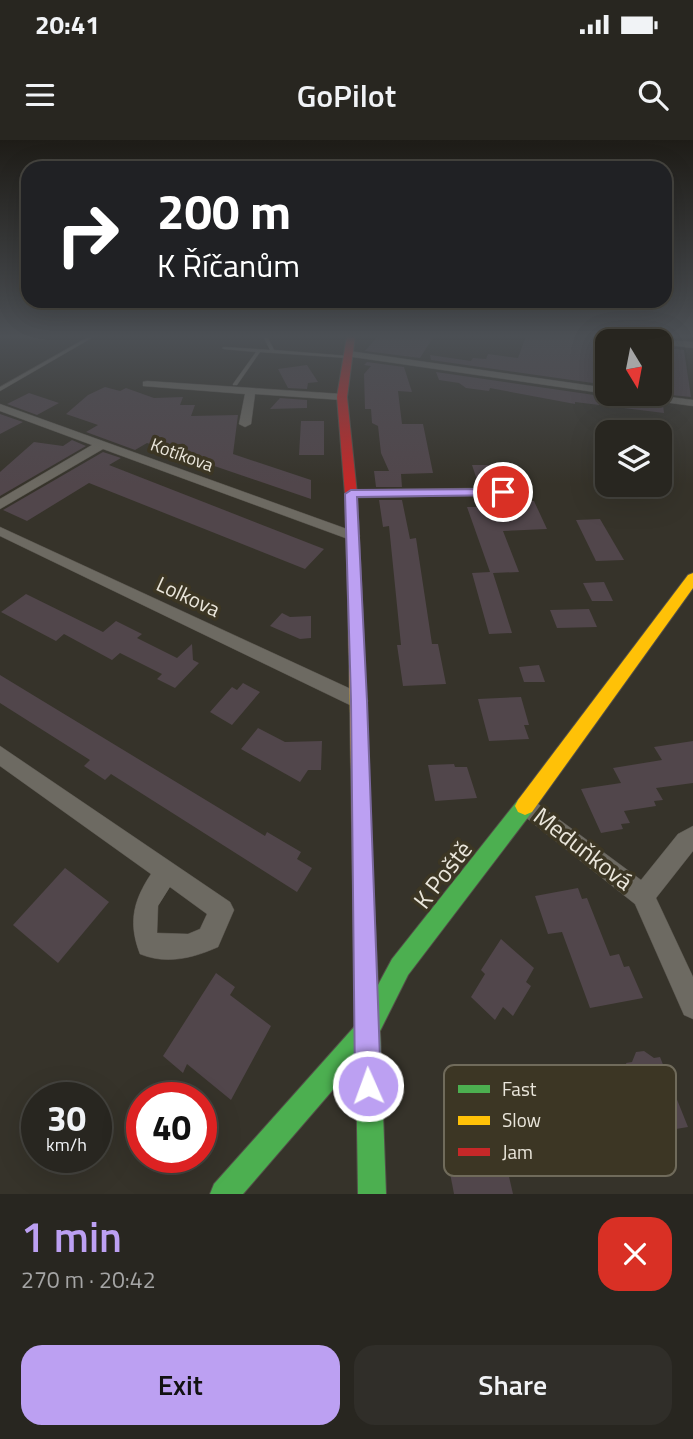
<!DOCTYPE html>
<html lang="en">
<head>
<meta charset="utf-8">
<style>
  :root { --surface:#282620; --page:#302e29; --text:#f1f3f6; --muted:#a5a5a5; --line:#44433e; --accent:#bca0f2 }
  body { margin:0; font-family:"Titillium Web",sans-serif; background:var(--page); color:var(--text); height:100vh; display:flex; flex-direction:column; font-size:26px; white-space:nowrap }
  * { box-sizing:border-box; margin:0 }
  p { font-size:23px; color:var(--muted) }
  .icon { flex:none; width:38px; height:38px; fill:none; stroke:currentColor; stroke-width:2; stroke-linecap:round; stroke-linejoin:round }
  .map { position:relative; height:1054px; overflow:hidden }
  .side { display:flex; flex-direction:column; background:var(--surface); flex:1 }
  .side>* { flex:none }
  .hud { position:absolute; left:21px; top:21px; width:651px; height:147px; border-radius:21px; box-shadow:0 7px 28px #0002,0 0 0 2px var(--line); background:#202124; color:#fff; overflow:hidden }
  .needle { width:46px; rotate:170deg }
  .controls { position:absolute; left:595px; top:189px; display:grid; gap:14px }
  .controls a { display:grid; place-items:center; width:77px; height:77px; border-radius:14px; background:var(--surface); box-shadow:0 7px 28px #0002,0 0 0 2px var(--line); font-size:35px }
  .speed { position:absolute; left:21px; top:942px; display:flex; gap:14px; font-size:35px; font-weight:700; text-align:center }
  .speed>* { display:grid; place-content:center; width:91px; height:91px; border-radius:50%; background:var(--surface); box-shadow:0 7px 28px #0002,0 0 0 2px var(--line); line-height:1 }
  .speed small { font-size:18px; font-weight:400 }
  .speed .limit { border:10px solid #d22; background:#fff; color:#111 }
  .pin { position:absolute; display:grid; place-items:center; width:60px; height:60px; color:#fff; margin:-30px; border:4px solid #fff; border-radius:50%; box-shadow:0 2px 7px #0007 }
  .me { position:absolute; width:77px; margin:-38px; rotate:358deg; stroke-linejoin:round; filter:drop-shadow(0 0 5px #0008) }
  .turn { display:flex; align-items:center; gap:24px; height:147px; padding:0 21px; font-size:32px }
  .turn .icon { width:91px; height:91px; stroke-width:2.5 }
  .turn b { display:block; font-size:49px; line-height:60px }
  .round { display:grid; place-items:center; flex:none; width:74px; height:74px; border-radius:21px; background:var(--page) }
  .headline { display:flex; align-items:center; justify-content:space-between; height:119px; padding:0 21px }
  h1 { font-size:42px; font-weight:600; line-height:52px; color:var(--accent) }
  .button { display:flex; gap:14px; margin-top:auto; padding:14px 21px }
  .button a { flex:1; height:80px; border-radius:21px; background:var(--accent); color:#111; font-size:28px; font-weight:600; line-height:80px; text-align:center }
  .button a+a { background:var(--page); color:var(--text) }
  .status { display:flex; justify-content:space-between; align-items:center; height:49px; padding:0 35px; background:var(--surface); direction:ltr }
  .status svg { height:19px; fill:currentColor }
  header { display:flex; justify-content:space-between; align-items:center; height:91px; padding:0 21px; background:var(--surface); font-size:32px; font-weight:600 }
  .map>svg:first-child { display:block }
  .building { fill:#51464b }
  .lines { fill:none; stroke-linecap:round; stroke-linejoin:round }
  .lane-casing { stroke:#534f48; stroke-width:1 }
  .street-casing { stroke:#534f48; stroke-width:1 }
  .fast-casing { stroke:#534f48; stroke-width:2 }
  .slow-casing { stroke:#534f48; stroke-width:2 }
  .jam-casing { stroke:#534f48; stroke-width:2 }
  .lane { fill:#6d6a62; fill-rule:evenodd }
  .street { fill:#6d6a62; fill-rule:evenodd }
  .fast { fill:#4caf50; fill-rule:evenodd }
  .slow { fill:#ffc107; fill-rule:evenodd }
  .jam { fill:#c62828; fill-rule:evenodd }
  .route { fill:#bca0f2; stroke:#7a689d; stroke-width:2 }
  .labels { text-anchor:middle; stroke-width:7; stroke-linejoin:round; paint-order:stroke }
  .far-street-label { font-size:18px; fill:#eae6db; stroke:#3c3624 }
  .street-label { font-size:21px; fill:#eae6db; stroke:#3c3624 }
  .near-street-label { font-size:24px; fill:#eae6db; stroke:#3c3624 }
  .key { fill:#3c3624; stroke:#706b5b; stroke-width:2 }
  .key-label { font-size:19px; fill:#eae6db }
</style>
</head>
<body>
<div class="status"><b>20:41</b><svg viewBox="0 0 49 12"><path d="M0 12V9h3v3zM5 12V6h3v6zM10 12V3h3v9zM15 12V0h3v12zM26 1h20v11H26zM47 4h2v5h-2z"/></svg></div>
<header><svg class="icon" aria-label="menu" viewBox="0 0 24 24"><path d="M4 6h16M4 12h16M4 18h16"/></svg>GoPilot<svg class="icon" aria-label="search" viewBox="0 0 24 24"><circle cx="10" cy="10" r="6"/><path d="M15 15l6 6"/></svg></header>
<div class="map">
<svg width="693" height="1054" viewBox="0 0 693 1054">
  <rect width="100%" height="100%" fill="#36332a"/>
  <g class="building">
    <path d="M378,196H434L420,218L365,211Z"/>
    <path d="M526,196H578L605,199L602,234L607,237V245L431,220L430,215L471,221L473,218L486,219L488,214L518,218Z"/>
    <path d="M668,208L684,210L691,257L671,255Z"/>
    <path d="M367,222L404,227L412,252L398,251L402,284H423L433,333L401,334L402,347H376L374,331H389L381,313L378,286L372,283L371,269H365L364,234L371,226L364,225Z"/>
    <path d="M307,225L318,242L308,243L307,249L288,248L278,229Z"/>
    <path d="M436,232L608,257L619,254L626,260L663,265L664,273L575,262V264L490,248L489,251L466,248L459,243L439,240Z"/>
    <path d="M105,247L120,251L126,248L154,258L183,257L180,265H195L191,276L238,275L233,314L311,340V359L147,303L135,310L86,292L98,285L66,274L88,255Z"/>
    <path d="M29,253L59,263L37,275L7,264Z"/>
    <path d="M280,258L307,260V268L270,269Z"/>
    <path d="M0,274L23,282L0,294Z"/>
    <path d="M301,281H324V315H299Z"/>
    <path d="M72,300L86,306L0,356V332L34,302L63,306Z"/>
    <path d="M103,312L121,318L109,325L324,409L305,429L89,343L27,381L3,370Z"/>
    <path d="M472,325H490L498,345L479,346Z"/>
    <path d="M483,358H503L504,361H534L547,389L503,391L519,432L493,433L512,493L489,494L472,433L490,432L467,367H486Z"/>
    <path d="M379,360H402L410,399L416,398L432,504H438L446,544L403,546L397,505H401L389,386L383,387Z"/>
    <path d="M600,379L624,420L596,421L576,380Z"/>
    <path d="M604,442L613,461H592L583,443Z"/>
    <path d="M26,454L103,492L116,481L142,494L137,498L177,518L192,504L193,520L199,523L175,548L157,539L162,534L120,513L112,520L64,494L56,501L1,472Z"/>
    <path d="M589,469L597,487L557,488L550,470Z"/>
    <path d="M282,473L290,477L311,476V498L300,499L270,486Z"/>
    <path d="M539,525L545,542H524L519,527Z"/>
    <path d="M0,535L265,696L267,692L301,712L297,719L312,728L297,752L111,634L105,640L84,626L90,620L0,563Z"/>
    <path d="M243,543L260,552L232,585L210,572L232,547L237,550Z"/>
    <path d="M521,557L529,585H524L529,599L489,601L478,559Z"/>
    <path d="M258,588L285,602L322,601L321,630H308L300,642L241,609Z"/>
    <path d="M693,601V643L656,648L663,660L654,661L656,666L624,671L630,683L621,684L623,689L601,693L581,649L621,643L613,628L662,620L654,607Z"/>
    <path d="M454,624L455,627H467L477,658L435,661L428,625Z"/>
    <path d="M65,728L109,762L58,823L13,785Z"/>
    <path d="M578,748L582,759L587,758L610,816L619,814L624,827L629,826L643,858L590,868L562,792L548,794L535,756Z"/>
    <path d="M501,799L534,828L526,842L531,846L513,876L503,867L495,880L471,857L485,834L481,830Z"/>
    <path d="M216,833L235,847L230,855L271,886L231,960L187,924L183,933L163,916Z"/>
    <path d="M644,911L654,918L660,917L688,987L652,993L646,976L595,985L601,1004L564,1010L543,938L578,932L580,940L629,931L626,923L632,922L636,912Z"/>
    <path d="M501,1002L513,1054H454L446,1012Z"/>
  </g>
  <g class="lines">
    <defs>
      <g id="lane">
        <path d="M90,196H95L0,251V247Z"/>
        <path d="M263,196H267L274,210L348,216L350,217L348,218L260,212L237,245H233V244L256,212L224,209L222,208L224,207L270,210Z"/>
      </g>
      <g id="street">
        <path d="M614,196L693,202V208L660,204V201L618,199Z"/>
        <path d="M349,211L607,248L608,254L346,216L344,214Z"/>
        <path d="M147,241L342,254L347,257L342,260L255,254L251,284L245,287L239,284L245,254L143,246V242Z"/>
        <path d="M621,254H647L693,260V266L626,257Z"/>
        <path d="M0,264L358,393L360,396L358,399H348L103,309L0,369V359L92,305L0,271Z"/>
        <path d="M503,348L509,352L508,355L351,358L345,354L351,350Z"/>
        <path d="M0,387L366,556L368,561L366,566L359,569L352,566L0,396Z"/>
        <path d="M0,606L230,762L234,770L218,807C193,818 167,825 140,814C128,783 133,761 151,734L0,626ZM170,747L207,774L200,789L188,794L157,793L158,766Z"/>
        <path d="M526,655L641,740L678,694L693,686V711L656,758L693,837V879L684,875L635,764L519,672L515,665L519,658Z"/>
      </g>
      <path id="fast" d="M525,657L532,660L535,666L532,672L408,835L380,891L386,1054H358L356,923L243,1054H210L214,1044L355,886L353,743L356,736L363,733L370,736L373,743L378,845L392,819L518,660Z"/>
      <g id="slow">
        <path d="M693,433V448L532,672L525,675L518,672L515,666L518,660L688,435Z"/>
        <path d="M355,456L362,461L373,743L370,750L363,753L356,750L353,743L348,461Z"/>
      </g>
      <path id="jam" d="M347,196H355L347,257L357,354L362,461L355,466L348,461L345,354L337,257Z"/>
    </defs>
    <use href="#lane" class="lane-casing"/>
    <use href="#street" class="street-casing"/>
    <use href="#fast" class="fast-casing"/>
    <use href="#slow" class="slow-casing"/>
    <use href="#jam" class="jam-casing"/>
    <use href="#lane" class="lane"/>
    <use href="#street" class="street"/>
    <use href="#fast" class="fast"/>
    <use href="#slow" class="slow"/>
    <use href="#jam" class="jam"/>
  </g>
  <linearGradient id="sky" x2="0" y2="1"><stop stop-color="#1e1c17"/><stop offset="0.57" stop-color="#4c5055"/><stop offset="1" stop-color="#4c5055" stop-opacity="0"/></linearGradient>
  <rect width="693" height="344" fill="url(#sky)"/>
  <path class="route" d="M503,349L509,352L507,355L357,357L367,561L381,946L377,955L368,959L359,955L355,946L351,561L345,354L351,350Z"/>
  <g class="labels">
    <g class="far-street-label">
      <text transform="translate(182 315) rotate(20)" y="6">Kotíkova</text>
    </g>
    <g class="street-label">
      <text transform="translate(188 457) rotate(25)" y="7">Lolkova</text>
    </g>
    <g class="near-street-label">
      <text transform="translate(583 709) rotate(38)" y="8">Meduňková</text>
      <text transform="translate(443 735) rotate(-52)" y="8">K Poště</text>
    </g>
  </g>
  <rect x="444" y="925" width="232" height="111" rx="10" class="key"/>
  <rect x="458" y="945" width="32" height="8" fill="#4caf50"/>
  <rect x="458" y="976" width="32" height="9" fill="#ffc107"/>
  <rect x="458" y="1008" width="32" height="8" fill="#c62828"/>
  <g class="key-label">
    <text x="502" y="956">Fast</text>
    <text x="502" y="987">Slow</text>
    <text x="502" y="1019">Jam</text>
  </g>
</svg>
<div class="controls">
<a><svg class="needle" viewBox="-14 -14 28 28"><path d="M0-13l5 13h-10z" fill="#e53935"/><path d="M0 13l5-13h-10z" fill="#a5a5a5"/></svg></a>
<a><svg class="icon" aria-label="layers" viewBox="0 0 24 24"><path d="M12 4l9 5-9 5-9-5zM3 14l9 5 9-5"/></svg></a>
</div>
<div class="speed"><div>30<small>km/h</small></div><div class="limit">40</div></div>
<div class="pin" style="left:503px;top:352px;background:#d93025"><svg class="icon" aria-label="arrive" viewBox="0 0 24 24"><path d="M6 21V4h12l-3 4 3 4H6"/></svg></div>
<svg class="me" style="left:368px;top:946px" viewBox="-20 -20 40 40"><circle r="17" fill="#bca0f2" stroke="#fff" stroke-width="3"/><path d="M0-11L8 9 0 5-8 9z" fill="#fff"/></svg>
<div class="hud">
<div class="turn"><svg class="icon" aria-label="right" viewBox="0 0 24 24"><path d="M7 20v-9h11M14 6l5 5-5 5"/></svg><div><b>200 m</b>K Říčanům</div></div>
</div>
</div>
<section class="side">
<div class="headline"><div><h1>1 min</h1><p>270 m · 20:42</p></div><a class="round" style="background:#d93025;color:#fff"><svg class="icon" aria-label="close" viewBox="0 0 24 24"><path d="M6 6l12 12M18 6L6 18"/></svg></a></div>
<div class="button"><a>Exit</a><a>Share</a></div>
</section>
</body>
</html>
